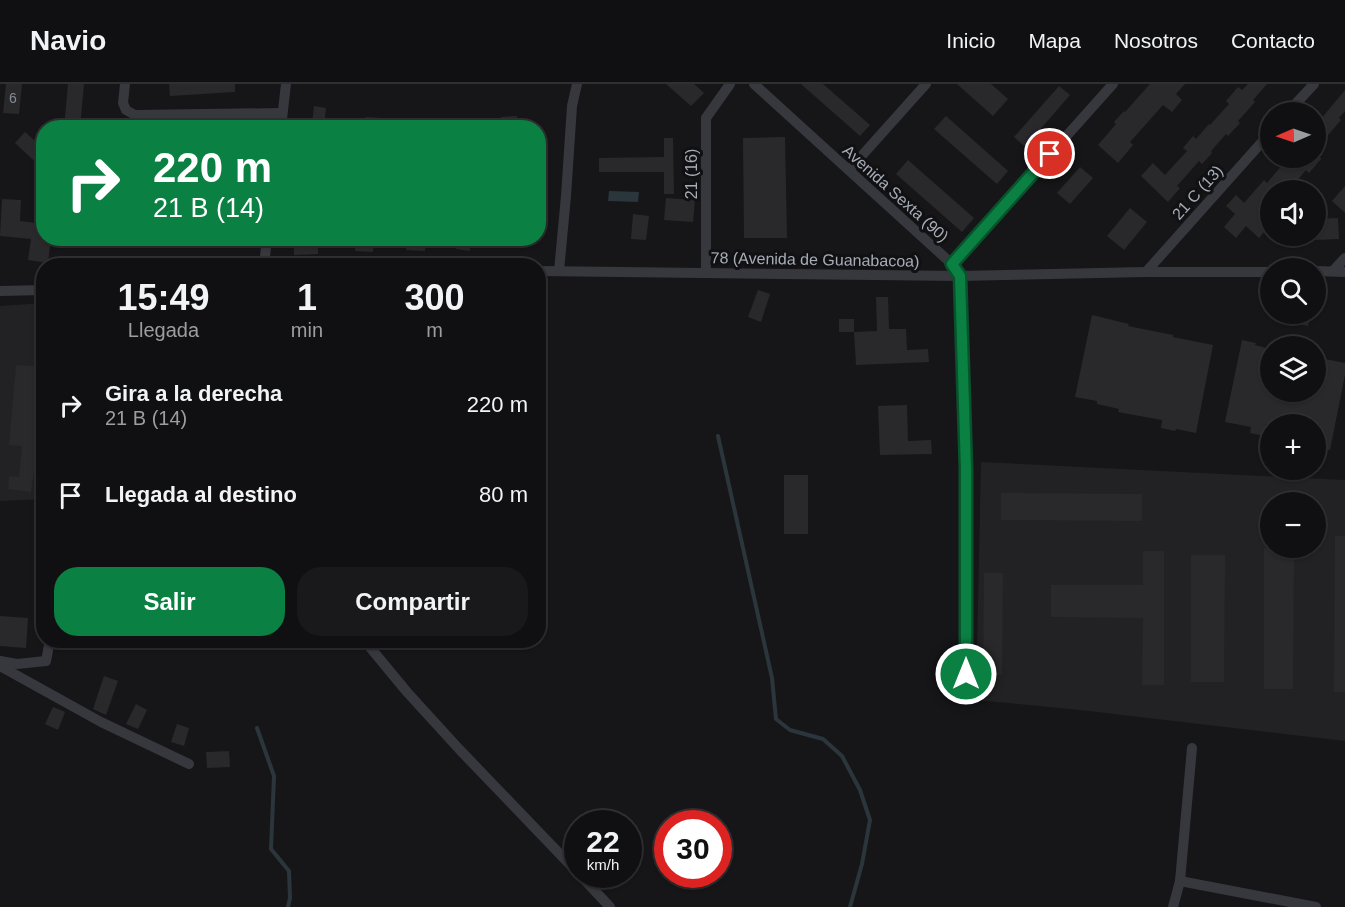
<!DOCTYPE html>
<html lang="es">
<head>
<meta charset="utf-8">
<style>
  :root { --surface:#101012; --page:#19191b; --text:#f1f3f6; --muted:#9c9d9f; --line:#303032; --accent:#0b8043 }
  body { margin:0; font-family:Helvetica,sans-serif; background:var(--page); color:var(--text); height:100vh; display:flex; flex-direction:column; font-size:22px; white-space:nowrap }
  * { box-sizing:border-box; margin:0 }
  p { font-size:20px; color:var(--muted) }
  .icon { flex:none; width:33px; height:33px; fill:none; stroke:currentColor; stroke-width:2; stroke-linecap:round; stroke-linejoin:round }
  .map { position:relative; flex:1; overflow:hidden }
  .side { position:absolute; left:36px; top:174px; width:510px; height:390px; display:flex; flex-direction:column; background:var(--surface); border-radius:24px; box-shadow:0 2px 4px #0004,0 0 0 2px var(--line) }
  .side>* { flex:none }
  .hud { position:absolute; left:36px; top:36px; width:510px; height:126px; border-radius:24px; box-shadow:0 2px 4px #0004,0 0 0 2px var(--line); background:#0b8043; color:#fff; overflow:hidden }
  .needle { width:39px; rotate:268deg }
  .fabs { position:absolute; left:1260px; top:18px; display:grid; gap:12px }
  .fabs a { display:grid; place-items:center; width:66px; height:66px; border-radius:50%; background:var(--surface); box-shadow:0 2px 4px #0004,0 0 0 2px var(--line); font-size:30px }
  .speed { position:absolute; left:564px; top:726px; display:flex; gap:12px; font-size:30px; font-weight:700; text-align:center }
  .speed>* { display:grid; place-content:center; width:78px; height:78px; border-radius:50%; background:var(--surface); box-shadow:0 2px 4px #0004,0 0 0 2px var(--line); line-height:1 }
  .speed small { font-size:15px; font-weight:400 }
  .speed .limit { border:9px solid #d22; background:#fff; color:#111 }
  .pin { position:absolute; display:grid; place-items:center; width:51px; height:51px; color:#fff; margin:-26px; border:3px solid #fff; border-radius:50%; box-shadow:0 2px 6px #0007 }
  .me { position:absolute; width:66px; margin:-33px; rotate:0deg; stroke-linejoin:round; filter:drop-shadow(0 0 4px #0008) }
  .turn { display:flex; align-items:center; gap:21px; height:126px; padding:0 18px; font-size:27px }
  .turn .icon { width:78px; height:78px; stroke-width:2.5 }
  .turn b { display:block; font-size:42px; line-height:51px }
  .eta { display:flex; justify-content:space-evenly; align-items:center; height:102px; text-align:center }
  .eta b { font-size:36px; font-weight:700; line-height:42px }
  .primary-button { display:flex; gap:12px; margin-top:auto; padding:12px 18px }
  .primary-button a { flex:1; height:69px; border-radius:24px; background:var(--accent); color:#fff; font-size:24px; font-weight:700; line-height:69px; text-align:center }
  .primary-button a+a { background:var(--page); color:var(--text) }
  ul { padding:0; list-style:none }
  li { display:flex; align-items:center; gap:18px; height:90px; padding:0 18px }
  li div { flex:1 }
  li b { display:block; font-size:22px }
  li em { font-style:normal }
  header { display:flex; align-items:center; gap:36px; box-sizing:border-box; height:84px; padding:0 30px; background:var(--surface); border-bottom:2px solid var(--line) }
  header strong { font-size:28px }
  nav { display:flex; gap:33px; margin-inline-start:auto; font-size:21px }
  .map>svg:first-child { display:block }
  .built { fill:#222225; fill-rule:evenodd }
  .water { fill:#2b363c }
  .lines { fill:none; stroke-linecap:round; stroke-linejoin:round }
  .stream { stroke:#2b363c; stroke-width:4 }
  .building { fill:#29292c }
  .street { stroke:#37383d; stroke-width:10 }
  .route-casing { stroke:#07532c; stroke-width:15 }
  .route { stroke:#0b8043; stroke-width:10 }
  .labels { text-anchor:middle; stroke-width:6; stroke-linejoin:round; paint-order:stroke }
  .number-label { font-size:14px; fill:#878b94 }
  .street-label { font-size:16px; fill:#a7adb8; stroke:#111113 }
</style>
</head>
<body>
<header>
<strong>Navio</strong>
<nav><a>Inicio</a><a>Mapa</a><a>Nosotros</a><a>Contacto</a></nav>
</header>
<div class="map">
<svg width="1345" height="823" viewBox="0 0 1345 823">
  <rect width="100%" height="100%" fill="#161618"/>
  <g class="built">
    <path d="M43,219V415L0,417V222Z"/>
    <path d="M981,378L1345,396V657L1080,626L976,616ZM1270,418H1316V464H1270Z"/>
  </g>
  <path class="water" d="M609,107L639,108L638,118L608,117Z"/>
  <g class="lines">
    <g class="stream">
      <path d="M718,352L772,594L776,635L790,646L823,655L842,672L860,706L870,736L862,780L850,823"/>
      <path d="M257,644L274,692L271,765L289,787L290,814L288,823"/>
    </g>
  </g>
  <g class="building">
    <path d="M6,0H22L19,30L3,29Z"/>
    <path d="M68,0H84L80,44H64Z"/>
    <path d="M169,0H235V8L170,12Z"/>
    <path d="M666,0H694L704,9L691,22Z"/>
    <path d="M801,0H823L870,41L860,52Z"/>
    <path d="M957,0H991L1008,15L993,32Z"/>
    <path d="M1150,0H1185L1176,10L1182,16L1172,28L1163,21L1130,58L1133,61L1118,79L1098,61L1116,40L1114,38L1124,27L1125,28Z"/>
    <path d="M1248,0H1267L1253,16L1255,18L1238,37L1240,39L1228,52L1226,50L1211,67L1212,69L1202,80L1199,77L1177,102L1180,104L1168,118L1141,92L1153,79L1165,91L1187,67L1183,64L1193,52L1196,55L1209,40L1210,41L1229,20L1226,17L1238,3L1242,6Z"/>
    <path d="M1059,2L1070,11L1025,63L1014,53Z"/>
    <path d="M1345,6V27L1339,34L1341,36L1316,65V41Z"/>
    <path d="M314,22L326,24L324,42L312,41Z"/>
    <path d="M517,32V44H501V33Z"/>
    <path d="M946,32L1008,87L997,100L934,45Z"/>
    <path d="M365,33L382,34V44H364Z"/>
    <path d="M25,48L44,65V86L15,59Z"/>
    <path d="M785,53L787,154H744L743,54Z"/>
    <path d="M664,54H673L674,110H664V88H599V74L664,73Z"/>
    <path d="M1295,74H1322L1309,89L1306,86L1289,106H1270V114L1263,123L1270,130V150L1266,146L1259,154L1246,142L1236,154L1224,143L1235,130L1226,122L1236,111L1244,119L1264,96L1267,99L1283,80L1287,83Z"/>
    <path d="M908,76L974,134L962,148L896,90Z"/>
    <path d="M1080,83L1093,94L1070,120L1057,109Z"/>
    <path d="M1345,102V129L1332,117Z"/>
    <path d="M666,114L695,116L693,138L664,136Z"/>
    <path d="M2,115L21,116L20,137L44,140V154H51L48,179L28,176L31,155L0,152Z"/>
    <path d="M1130,124L1147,138L1124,166L1107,152Z"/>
    <path d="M633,130L649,132L646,156L631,155Z"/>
    <path d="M1338,134L1339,155L1316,156V135Z"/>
    <path d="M356,154H374L373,168L355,167Z"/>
    <path d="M407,154H426L425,167L406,166Z"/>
    <path d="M457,154H471L470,167L456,165Z"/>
    <path d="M294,161H318V170L294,171Z"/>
    <path d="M758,206L770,210L761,238L748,233Z"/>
    <path d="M876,213H888L889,245H906L907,266L928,265L929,278L856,281L854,248L877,247Z"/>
    <path d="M1270,230H1311L1308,242L1270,234Z"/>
    <path d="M1092,231L1129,240L1128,242L1173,251V253L1213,261L1196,349L1176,345L1175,347L1161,344L1162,336L1118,328L1119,325L1097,320V317L1075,313Z"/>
    <rect x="839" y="235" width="15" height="13"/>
    <path d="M1242,256L1256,259L1255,261L1270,265V308H1316V273L1345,279V291L1330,366L1316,363L1320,340H1266L1264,352L1250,349L1251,343L1225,338Z"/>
    <path d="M16,281L44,283L39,344H44V389L34,388L31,408L8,405L9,392L19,393L22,362L9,361Z"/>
    <path d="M907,321L908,357L931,356L932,370L880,371L878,322Z"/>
    <rect x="784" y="391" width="24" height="59"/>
    <path d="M1001,409L1142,410V437L1001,436Z"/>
    <path d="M1335,452H1345V608H1334Z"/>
    <path d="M1264,464H1294L1293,605H1264Z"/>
    <path d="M1143,467H1164V601H1142L1143,534L1051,533V501H1143Z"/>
    <path d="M1191,471H1225L1224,598H1191Z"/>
    <path d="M984,489H1003L1002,591H983Z"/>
    <path d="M0,532L28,534L26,564L0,562Z"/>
    <path d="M104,592L118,597L106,631L93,625Z"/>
    <path d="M136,620L147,626L138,645L126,640Z"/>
    <path d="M53,623L65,628L58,646L45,640Z"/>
    <path d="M177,640L189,644L184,662L171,658Z"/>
    <path d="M229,667L230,683L207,684L206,668Z"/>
  </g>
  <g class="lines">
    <g class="street">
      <path d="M125,0L123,19L126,26L135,31L282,29"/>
      <path d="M754,0L952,180L960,192L966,385V590"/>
      <path d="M1288,28L1314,0"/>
      <path d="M281,44L286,0"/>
      <path d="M849,86L926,0"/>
      <path d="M952,180L1113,0"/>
      <path d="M264,182L267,154"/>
      <path d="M538,187L960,192L1146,188H1270"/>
      <path d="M559,187L566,112L572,22L577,0"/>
      <path d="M1316,187L1345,188"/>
      <path d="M1333,187L1345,174"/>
      <path d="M706,188V34L730,0"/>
      <path d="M1146,188L1270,49"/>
      <path d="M0,207L44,206"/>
      <path d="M364,556L407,608L459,665L578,789"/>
      <path d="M0,577L17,580L46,577L50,556"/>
      <path d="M0,582L101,638L189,680"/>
      <path d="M579,790L610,823"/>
      <path d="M1180,797L1316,823"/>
      <path d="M1173,823L1180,797L1192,664"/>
    </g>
  </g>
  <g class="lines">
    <defs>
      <path id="route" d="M966,590V385L960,192L952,180L1050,70"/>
    </defs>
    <use href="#route" class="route-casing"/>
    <use href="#route" class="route"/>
  </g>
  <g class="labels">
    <g class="number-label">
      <text x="13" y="19">6</text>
    </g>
    <g class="street-label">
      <text transform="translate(691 90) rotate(-90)" y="6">21 (16)</text>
      <text transform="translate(1197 108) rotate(-48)" y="6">21 C (13)</text>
      <text transform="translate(896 109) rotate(42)" y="6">Avenida Sexta (90)</text>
      <text transform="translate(815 175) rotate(1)" y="6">78 (Avenida de Guanabacoa)</text>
    </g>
  </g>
</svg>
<div class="fabs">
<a><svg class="needle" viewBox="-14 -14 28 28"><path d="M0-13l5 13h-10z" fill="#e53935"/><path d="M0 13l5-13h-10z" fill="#9c9d9f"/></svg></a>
<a><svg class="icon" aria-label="sound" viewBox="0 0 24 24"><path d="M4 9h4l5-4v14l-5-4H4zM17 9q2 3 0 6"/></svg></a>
<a><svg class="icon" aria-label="search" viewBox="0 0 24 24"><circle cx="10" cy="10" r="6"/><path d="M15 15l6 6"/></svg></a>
<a><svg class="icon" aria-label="layers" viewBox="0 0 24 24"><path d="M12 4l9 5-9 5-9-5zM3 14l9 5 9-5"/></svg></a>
<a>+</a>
<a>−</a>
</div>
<div class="speed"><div>22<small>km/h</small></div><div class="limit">30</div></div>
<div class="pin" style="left:1050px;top:70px;background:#d93025"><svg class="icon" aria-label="arrive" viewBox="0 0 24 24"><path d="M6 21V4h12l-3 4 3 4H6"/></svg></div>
<svg class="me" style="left:966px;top:590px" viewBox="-20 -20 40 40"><circle r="17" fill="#0b8043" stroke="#fff" stroke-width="3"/><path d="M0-11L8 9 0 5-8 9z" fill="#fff"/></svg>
<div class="hud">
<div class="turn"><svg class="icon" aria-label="right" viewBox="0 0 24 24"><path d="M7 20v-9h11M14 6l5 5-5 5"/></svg><div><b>220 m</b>21 B (14)</div></div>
</div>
<section class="side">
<div class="eta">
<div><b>15:49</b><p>Llegada</p></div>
<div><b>1</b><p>min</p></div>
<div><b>300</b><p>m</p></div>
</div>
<ul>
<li><svg class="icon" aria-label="right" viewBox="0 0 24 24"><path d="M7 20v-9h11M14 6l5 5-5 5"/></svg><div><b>Gira a la derecha</b><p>21 B (14)</p></div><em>220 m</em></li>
<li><svg class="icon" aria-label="arrive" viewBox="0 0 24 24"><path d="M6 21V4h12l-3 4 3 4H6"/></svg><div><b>Llegada al destino</b></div><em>80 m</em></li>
</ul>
<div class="primary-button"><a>Salir</a><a>Compartir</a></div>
</section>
</div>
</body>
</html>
